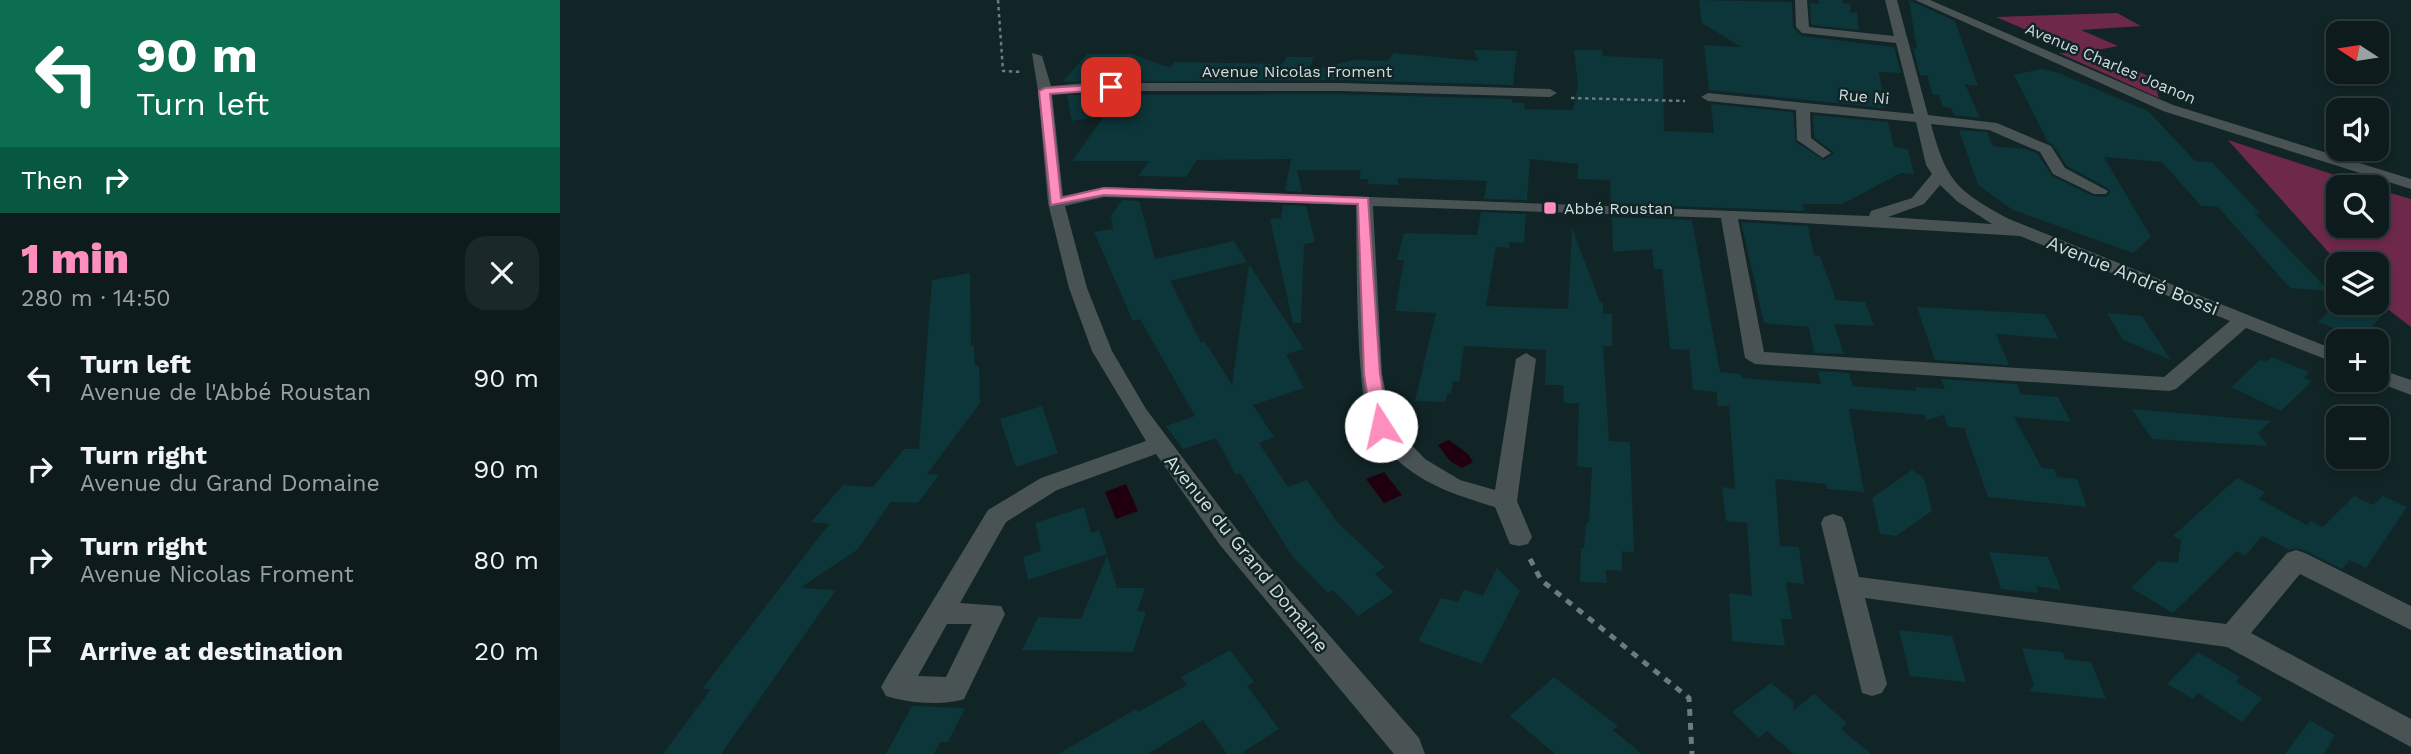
<!DOCTYPE html>
<html lang="en">
<head>
<meta charset="utf-8">
<style>
  :root { --surface:#0d1b1c; --page:#1b2829; --text:#f1f3f6; --muted:#9aa1a3; --line:#2d393b; --accent:#fd8ebe }
  body { margin:0; font-family:"Work Sans",sans-serif; background:var(--page); color:var(--text); height:100vh; display:flex; flex-direction:column; font-size:26px; white-space:nowrap }
  * { box-sizing:border-box; margin:0 }
  p { font-size:23px; color:var(--muted) }
  .icon { flex:none; width:38px; height:38px; fill:none; stroke:currentColor; stroke-width:2; stroke-linecap:round; stroke-linejoin:round }
  .map { position:relative; flex:1; overflow:hidden }
  .side { display:flex; flex-direction:column; background:var(--surface); width:560px }
  .side>* { flex:none }
  .guide { background:#0b6e4f; color:#fff; overflow:hidden }
  .needle { width:46px; rotate:282deg }
  .controls { position:absolute; left:1766px; top:21px; display:grid; gap:14px }
  .controls a { display:grid; place-items:center; width:63px; height:63px; border-radius:14px; background:var(--surface); box-shadow:0 4px 10px #0003,0 0 0 2px var(--line); font-size:35px }
  .pin { position:absolute; display:grid; place-items:center; width:60px; height:60px; color:#fff; margin:-30px; border-radius:14px; box-shadow:0 4px 10px #0006 }
  .me { position:absolute; width:77px; margin:-38px; rotate:350deg; stroke-linejoin:round; filter:drop-shadow(0 0 5px #0008) }
  .turn { display:flex; align-items:center; gap:24px; height:147px; padding:0 21px; font-size:32px }
  .turn .icon { width:91px; height:91px; stroke-width:2.5 }
  .turn b { display:block; font-size:49px; line-height:60px }
  .then { display:flex; align-items:center; height:66px; padding:0 21px; background:#0003; gap:14px; font-size:26px }
  .round { display:grid; place-items:center; flex:none; width:74px; height:74px; border-radius:21px; background:var(--page) }
  .overview { display:flex; align-items:center; justify-content:space-between; height:119px; padding:0 21px }
  h1 { font-size:42px; font-weight:800; line-height:52px; color:var(--accent) }
  ul { padding:0; list-style:none }
  li { display:flex; align-items:center; gap:21px; height:91px; padding:0 21px }
  li div { flex:1 }
  li b { display:block; font-size:26px }
  li em { font-style:normal }
  main { display:flex; flex:1; min-height:0 }
  .map>svg:first-child { display:block }
  .green { fill:#6e294a }
  .water { fill:#20000f }
  .building { fill:#0d363a }
  .lines { fill:none; stroke-linecap:round; stroke-linejoin:round }
  .path-far1 { stroke:#6c7b7c; stroke-width:2.5; stroke-dasharray:3.5 3.5; stroke-linecap:butt }
  .path { stroke:#6c7b7c; stroke-width:5; stroke-dasharray:7 7; stroke-linecap:butt }
  .street { fill:#4a5354; fill-rule:evenodd }
  .route { fill:#fd8ebe; stroke:#a45c7c; stroke-width:2 }
  .poi-dot { fill:#fd8ebe; stroke:#112426; stroke-width:2.5 }
  .labels { text-anchor:middle; stroke-width:5; stroke-linejoin:round; paint-order:stroke }
  .far-street-label { font-size:16px; fill:#d1dcdd; stroke:#112426 }
  .far-poi-label { font-size:16px; fill:#d1dcdd; stroke:#112426; text-anchor:start }
  .street-label { font-size:19px; fill:#d1dcdd; stroke:#112426 }
</style>
</head>
<body>
<main>
<section class="side">
<div class="guide">
<div class="turn"><svg class="icon" aria-label="left" viewBox="0 0 24 24"><path d="M17 20v-9H6M10 6l-5 5 5 5"/></svg><div><b>90 m</b>Turn left</div></div>
<div class="then">Then<svg class="icon" aria-label="right" viewBox="0 0 24 24"><path d="M7 20v-9h11M14 6l5 5-5 5"/></svg></div>
</div>
<div class="overview"><div><h1>1 min</h1><p>280 m · 14:50</p></div><a class="round"><svg class="icon" aria-label="close" viewBox="0 0 24 24"><path d="M6 6l12 12M18 6L6 18"/></svg></a></div>
<ul>
<li><svg class="icon" aria-label="left" viewBox="0 0 24 24"><path d="M17 20v-9H6M10 6l-5 5 5 5"/></svg><div><b>Turn left</b><p>Avenue de l'Abbé Roustan</p></div><em>90 m</em></li>
<li><svg class="icon" aria-label="right" viewBox="0 0 24 24"><path d="M7 20v-9h11M14 6l5 5-5 5"/></svg><div><b>Turn right</b><p>Avenue du Grand Domaine</p></div><em>90 m</em></li>
<li><svg class="icon" aria-label="right" viewBox="0 0 24 24"><path d="M7 20v-9h11M14 6l5 5-5 5"/></svg><div><b>Turn right</b><p>Avenue Nicolas Froment</p></div><em>80 m</em></li>
<li><svg class="icon" aria-label="arrive" viewBox="0 0 24 24"><path d="M6 21V4h12l-3 4 3 4H6"/></svg><div><b>Arrive at destination</b></div><em>20 m</em></li>
</ul>
</section>
<div class="map">
<svg width="1851" height="754" viewBox="0 0 1851 754">
  <rect width="100%" height="100%" fill="#112426"/>
  <g class="green">
    <path d="M1557,13L1581,26L1521,30L1558,46L1532,51L1593,78L1599,98L1499,53H1520L1436,17Z"/>
    <path d="M1668,140L1811,187H1778V226H1816L1817,189L1851,199V327L1817,301L1816,264H1779Z"/>
  </g>
  <g class="water">
    <path d="M889,440L908,454L913,462L902,468L890,461L878,445Z"/>
    <path d="M824,472L842,495L824,503L806,479Z"/>
    <path d="M566,484L578,511L556,519L545,492Z"/>
  </g>
  <g class="building">
    <path d="M1139,0L1232,2L1233,27L1242,36L1334,47L1341,73L1319,72L1325,108L1149,90L1144,45L1181,47L1142,23Z"/>
    <path d="M1258,0H1283V3L1290,4L1291,13L1297,12L1299,30L1251,25L1250,3L1259,4Z"/>
    <path d="M1349,0L1395,21L1418,86L1405,84L1420,118L1394,115L1391,108L1383,107L1379,95H1373L1367,75H1360L1353,48L1357,49Z"/>
    <path d="M914,50L957,51L953,85L780,80L504,82V80L527,54H572L610,68L614,62L723,64L726,57H754L748,71L795,60L828,61L834,53L918,61Z"/>
    <path d="M1014,50H1042L1043,56L1103,59L1104,131L1154,133L1151,104L1233,112L1236,142L1264,160L1274,153L1254,137L1253,115L1328,122L1334,147L1348,149L1354,174L1341,173L1282,204H1243L1245,211L1051,204L1050,180L1017,179L1018,164L970,159L967,200L924,199L927,181L838,178V185L807,184L809,179H799L801,170H737L742,192L725,191L731,159L637,160L626,177L578,176L589,161H512L544,116L512,121L507,95L780,94L952,99V103H965L964,109L1013,110L1018,84Z"/>
    <path d="M1481,69L1496,72L1588,111L1635,161L1652,162L1700,213H1694L1769,291L1730,288L1658,207L1641,206L1602,162L1544,157L1591,237L1573,253L1453,210L1418,185L1399,130L1427,132L1433,146L1466,149L1478,154L1492,176L1533,196L1546,197L1550,192L1549,189L1507,166L1493,145L1488,142L1454,75Z"/>
    <path d="M562,200L579,201L595,259L674,241L687,262L610,281L641,343L645,342L672,385L689,264L744,349L726,354L744,388L693,405L714,437L699,443L728,487L747,480L778,523L825,567L815,574L834,592L798,616L773,590L768,593L732,556L680,473L676,475L656,438L623,449L606,426L635,416L580,319L573,321L534,232L553,229L551,216Z"/>
    <path d="M723,205L746,206L755,242L744,244L741,323H733L710,219L721,218Z"/>
    <path d="M921,212L966,214L964,243L949,242V248L936,247L926,306L1008,309L1012,228L1040,302H1043V314H1052V346H1043L1049,441L1070,442L1074,553L1062,551V571L1046,570L1047,583L1020,582L1021,548H1024L1026,523H1029L1032,468L1017,466L1019,403H1004L1003,385H985L986,350L904,346L899,382L893,381L891,394H887L885,402L855,401L876,313L835,311L844,260H837L844,233L917,235Z"/>
    <path d="M1052,217L1132,220L1160,372L1181,374L1182,378L1261,384L1258,371L1289,373L1293,386L1356,391L1355,387L1385,389L1381,379L1457,384L1461,394L1498,397L1511,422L1454,417L1482,468L1494,469L1497,477L1517,479L1527,507L1428,497L1404,428L1388,427L1384,415L1366,420L1365,415L1289,409L1304,492L1267,489L1266,484L1215,479L1220,546L1239,547L1244,584L1226,582L1232,619H1221L1225,646L1172,641L1169,593L1192,596L1187,523L1166,521L1162,487L1175,489L1169,406H1157V392L1133,390L1129,350L1110,349L1102,269H1094L1092,249L1053,252Z"/>
    <path d="M1181,222L1248,226L1254,255L1260,256L1276,300L1305,302L1314,326L1274,324L1284,354L1254,353L1249,327L1204,323Z"/>
    <path d="M410,273L411,346L414,345L415,366L419,365L420,403L367,474L379,475L358,503L331,502L297,550L240,588L276,590L161,754H103L151,689H142L269,524L251,522L283,485L313,487L344,449H359L372,280Z"/>
    <path d="M1778,302V303L1831,304L1801,341H1768L1777,329L1758,322Z"/>
    <path d="M1357,307L1485,314L1499,339L1436,334L1449,365L1375,360Z"/>
    <path d="M1547,313L1582,316L1611,360L1563,340Z"/>
    <path d="M1712,357L1749,372L1744,378L1752,381L1721,411L1671,387L1700,360L1705,362Z"/>
    <path d="M482,406L498,453L456,467L440,419Z"/>
    <path d="M1572,409L1711,421L1698,433L1708,446L1592,439Z"/>
    <path d="M1352,470L1364,478L1372,511L1336,536L1320,534L1312,498Z"/>
    <path d="M1677,478L1705,492L1699,499L1747,525L1751,521L1763,527L1794,496L1813,505L1823,496L1847,507L1806,568L1789,560L1782,569L1746,551L1737,548L1729,550L1702,536L1685,556L1677,551L1613,613L1571,588L1598,561L1618,563L1621,540L1613,536Z"/>
    <path d="M524,507L531,533L539,530L547,554L468,580L463,557L481,551L475,523Z"/>
    <path d="M1429,552L1488,557L1501,590L1476,586L1478,593L1441,589Z"/>
    <path d="M547,556L557,588H585L577,611L586,612L573,652L462,650L478,617L521,619Z"/>
    <path d="M937,568L960,591L922,664L858,641L881,598L898,602L904,589L923,596Z"/>
    <path d="M1339,630L1392,636L1406,682L1350,676Z"/>
    <path d="M1462,648L1503,652L1505,659L1531,662L1546,699L1468,691L1474,685Z"/>
    <path d="M670,650L694,682L687,686L719,729L680,754H667L643,720L588,754H498L576,709L578,712L627,685L621,677Z"/>
    <path d="M1638,652L1680,677L1676,682L1702,698L1682,722L1638,693L1633,699L1607,684Z"/>
    <path d="M994,677L1058,726L1053,730L1082,754H995L950,716Z"/>
    <path d="M1211,683L1233,701L1234,710L1254,694L1287,723L1281,729L1311,754H1234L1207,731L1199,738L1172,712Z"/>
    <path d="M352,706L405,708L388,742H380L374,754H326Z"/>
    <path d="M1750,720L1775,735L1764,754H1725Z"/>
  </g>
  <g class="lines">
    <g class="path-far1">
      <path d="M438,0L443,71L462,72"/>
      <path d="M1011,98L1125,101"/>
    </g>
    <path class="path" d="M970,559L981,580L1129,698L1132,754"/>
    <g class="street">
      <path d="M1235,0H1247L1249,27L1334,36L1325,0H1337L1368,115L1437,123L1491,146L1505,168L1548,191L1546,194H1534L1493,174L1480,152L1429,130L1371,124C1386,181 1397,191 1449,219L1778,351V364L1686,328L1616,389L1609,391L1195,364L1185,358L1161,218L813,206L822,374L832,424L865,459L900,480L935,490L956,359L966,353L976,359L957,501L972,537L968,544L959,546L950,544L935,507C885,492 841,477 812,429C795,401 797,246 796,205L544,197L505,206L527,288L552,351L586,409L678,531L859,738L865,754H834L660,545L596,454L497,490L446,522L400,603L441,606L445,614L404,699C383,706 347,703 326,696L321,687L326,678L428,510L481,478L586,441L532,351L509,288L488,203L478,91L472,53L482,56L491,86L524,83H780L990,89L997,93L990,97L780,91H524L492,94L503,196L544,187L1309,216L1311,211L1352,198L1372,174L1366,165L1356,122L1250,112L1251,138L1271,153L1263,158L1237,140L1236,110L1148,101L1141,97L1148,93L1354,114L1336,43L1242,33L1236,27ZM1380,185L1398,202L1432,224L1328,217L1364,204ZM1178,219L1460,236L1670,321L1604,377L1204,352ZM387,624H412L386,677L358,676Z"/>
      <path d="M1355,0H1370L1613,105L1851,179V189L1603,111Z"/>
      <path d="M1816,368L1851,380V395L1812,380H1816Z"/>
      <path d="M1273,514L1282,517L1285,523L1299,577L1666,624L1727,553L1736,550L1745,553L1851,606V630L1740,574L1691,633L1851,719V747L1667,647L1305,598L1327,684L1322,693L1312,696L1302,693L1261,523L1264,517Z"/>
    </g>
  </g>
  <path class="route" d="M551,84L556,87L555,89L490,94L501,198L544,188L808,198L820,374L829,426L827,430H815L812,426L804,374L798,204L544,195L491,205L479,91L485,88Z"/>
  <rect class="poi-dot" x="983" y="201" width="14" height="14" rx="3.5"/>
  <g class="labels">
    <g class="far-street-label">
      <text transform="translate(1551 63) rotate(23)" y="6">Avenue Charles Joanon</text>
      <text x="737" y="77">Avenue Nicolas Froment</text>
      <text transform="translate(1304 96) rotate(5)" y="6">Rue Ni</text>
    </g>
    <g class="far-poi-label">
      <text x="1004" y="214">Abbé Roustan</text>
    </g>
    <g class="street-label">
      <text transform="translate(1573 275) rotate(22)" y="7">Avenue André Bossi</text>
      <text transform="translate(687 553) rotate(51)" y="7">Avenue du Grand Domaine</text>
    </g>
  </g>
</svg>
<div class="controls">
<a><svg class="needle" viewBox="-14 -14 28 28"><path d="M0-13l5 13h-10z" fill="#e53935"/><path d="M0 13l5-13h-10z" fill="#9aa1a3"/></svg></a>
<a><svg class="icon" aria-label="sound" viewBox="0 0 24 24"><path d="M4 9h4l5-4v14l-5-4H4zM17 9q2 3 0 6"/></svg></a>
<a><svg class="icon" aria-label="search" viewBox="0 0 24 24"><circle cx="10" cy="10" r="6"/><path d="M15 15l6 6"/></svg></a>
<a><svg class="icon" aria-label="layers" viewBox="0 0 24 24"><path d="M12 4l9 5-9 5-9-5zM3 14l9 5 9-5"/></svg></a>
<a>+</a>
<a>−</a>
</div>
<div class="pin" style="left:551px;top:87px;background:#d93025"><svg class="icon" aria-label="arrive" viewBox="0 0 24 24"><path d="M6 21V4h12l-3 4 3 4H6"/></svg></div>
<svg class="me" style="left:821px;top:426px" viewBox="-20 -20 40 40"><circle r="19" fill="#fff"/><path d="M0-13L10 11 0 6-10 11z" fill="#fd8ebe"/></svg>
</div>
</main>
</body>
</html>
